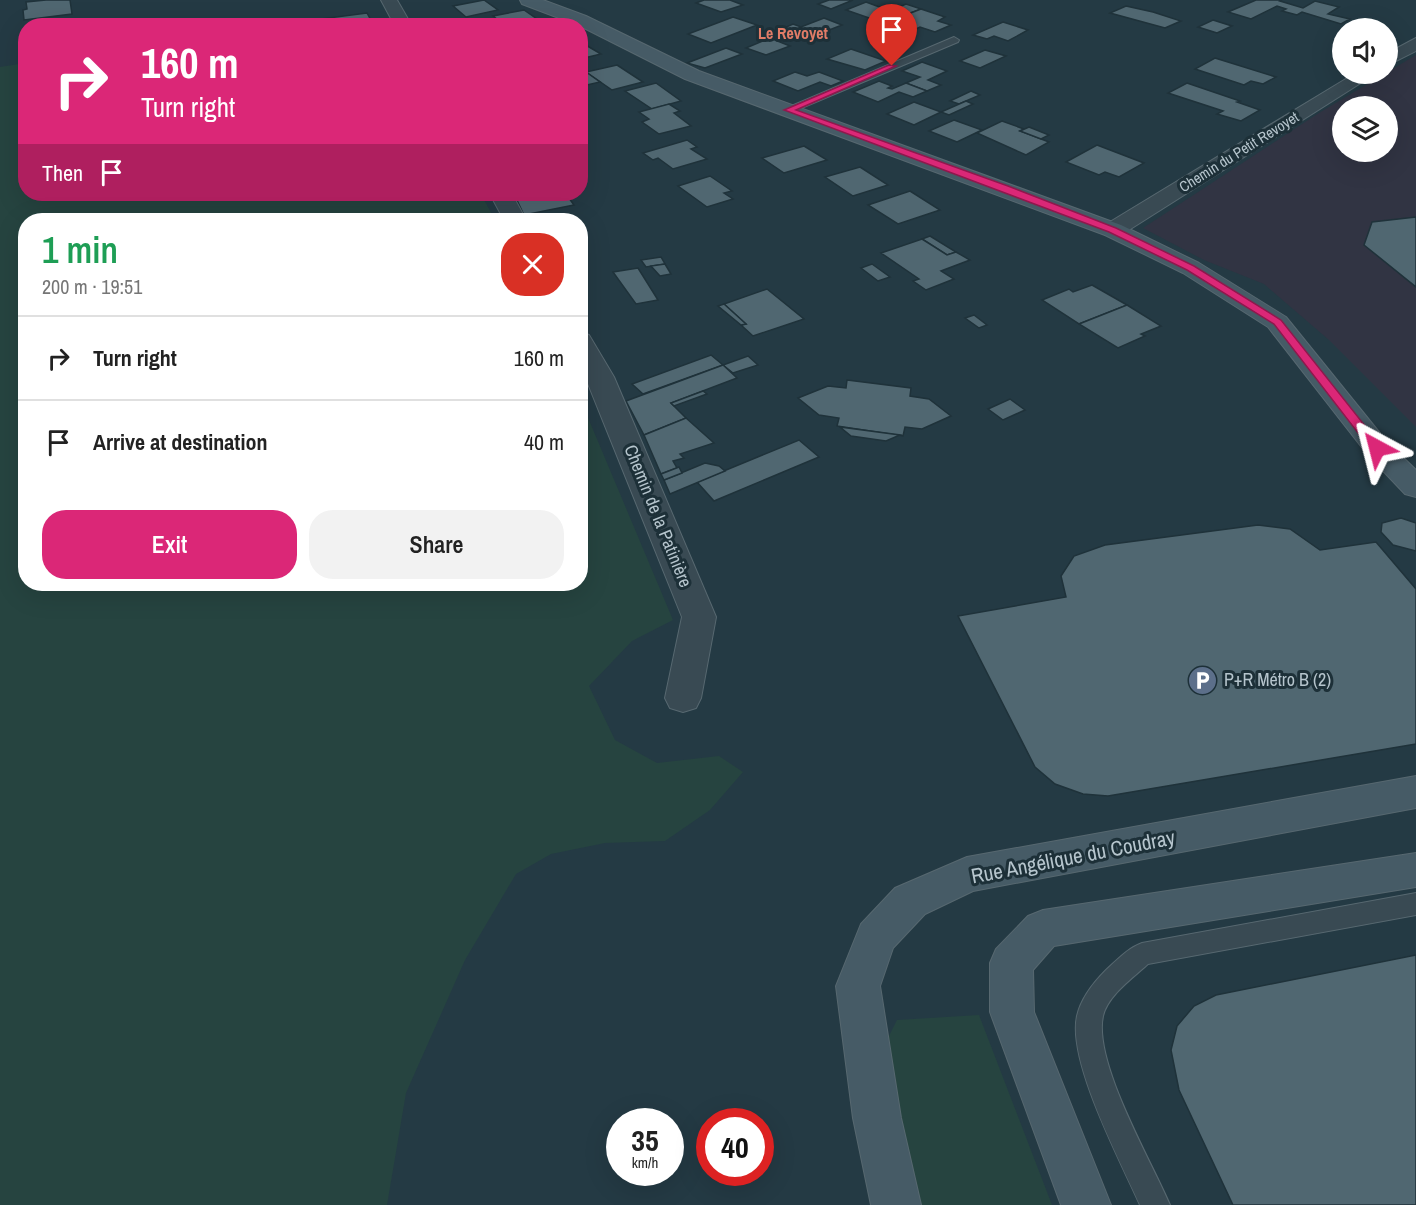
<!DOCTYPE html>
<html lang="en">
<head>
<meta charset="utf-8">
<style>
  :root { --surface:#fff; --page:#f2f2f2; --text:#222; --muted:#767676; --line:#e0e0e0; --accent:#db2777 }
  body { margin:0; font-family:"Archivo Narrow",sans-serif; background:var(--page); color:var(--text); height:100vh; display:flex; flex-direction:column; font-size:22px; white-space:nowrap }
  * { box-sizing:border-box; margin:0 }
  p { font-size:20px; color:var(--muted) }
  .icon { flex:none; width:33px; height:33px; fill:none; stroke:currentColor; stroke-width:2; stroke-linecap:round; stroke-linejoin:round }
  .map { position:relative; flex:1; overflow:hidden }
  .panel { position:absolute; left:18px; top:213px; width:570px; height:378px; display:flex; flex-direction:column; background:var(--surface); border-radius:24px; box-shadow:0 6px 24px #0002 }
  .panel>* { flex:none }
  .banner { position:absolute; left:18px; top:18px; width:570px; height:183px; border-radius:24px; box-shadow:0 6px 24px #0002; background:#db2777; color:#fff; overflow:hidden }
  .buttons { position:absolute; left:1332px; top:18px; display:grid; gap:12px }
  .buttons a { display:grid; place-items:center; width:66px; height:66px; border-radius:50%; background:var(--surface); box-shadow:0 6px 24px #0002; font-size:30px }
  .speed { position:absolute; left:606px; top:1108px; display:flex; gap:12px; font-size:30px; font-weight:700; text-align:center }
  .speed>* { display:grid; place-content:center; width:78px; height:78px; border-radius:50%; background:var(--surface); box-shadow:0 6px 24px #0002; line-height:1 }
  .speed small { font-size:15px; font-weight:400 }
  .speed .limit { border:9px solid #d22; background:#fff; color:#111 }
  .pin { position:absolute; display:grid; place-items:center; width:51px; height:51px; color:#fff; margin:-62px -26px; border-radius:50% 50% 50% 0; rotate:-45deg; box-shadow:0 0 6px #0007 }
  .pin .icon { rotate:45deg }
  .me { position:absolute; width:66px; margin:-33px; rotate:322deg; stroke-linejoin:round; filter:drop-shadow(0 0 4px #0008) }
  .turn { display:flex; align-items:center; gap:21px; height:126px; padding:0 24px; font-size:27px }
  .turn .icon { width:78px; height:78px; stroke-width:2.5 }
  .turn b { display:block; font-size:42px; line-height:51px }
  .then { display:flex; align-items:center; height:57px; padding:0 24px; background:#0003; gap:12px; font-size:22px }
  .round { display:grid; place-items:center; flex:none; width:63px; height:63px; border-radius:24px; background:var(--page) }
  .overview { display:flex; align-items:center; justify-content:space-between; height:102px; padding:0 24px }
  h1 { font-size:36px; font-weight:600; line-height:45px; color:#1e9e55 }
  .cta { display:flex; gap:12px; margin-top:auto; padding:12px 24px }
  .cta a { flex:1; height:69px; border-radius:24px; background:var(--accent); color:#fff; font-size:24px; font-weight:600; line-height:69px; text-align:center }
  .cta a+a { background:var(--page); color:var(--text) }
  ul { padding:0; list-style:none }
  li { display:flex; align-items:center; gap:18px; height:84px; padding:0 24px; border-top:2px solid var(--line) }
  li div { flex:1 }
  li b { display:block; font-size:22px }
  li em { font-style:normal }
  .map>svg:first-child { display:block }
  .medical { fill:#313443; fill-rule:evenodd }
  .green { fill:#264440 }
  .building { fill:#506771; stroke:#1f323a; stroke-width:1.5 }
  .lines { fill:none; stroke-linecap:round; stroke-linejoin:round }
  .lane-casing { stroke:#576870; stroke-width:2 }
  .street-casing { stroke:#576870; stroke-width:2 }
  .secondary-casing { stroke:#576870; stroke-width:2 }
  .lane { fill:#394a53; fill-rule:evenodd }
  .street { fill:#394a53; fill-rule:evenodd }
  .secondary { fill:#465b66; fill-rule:evenodd }
  .route { fill:#db2777; stroke:#8e194d; stroke-width:1.5 }
  .labels { text-anchor:middle; stroke-width:6; stroke-linejoin:round; paint-order:stroke }
  .far-street-label { font-size:15px; fill:#b6c5cd; stroke:#1d3038 }
  .far-neighbourhood-label { font-size:16px; font-weight:bold; fill:#e17c67; stroke:#1d3038 }
  .street-label { font-size:18px; fill:#b6c5cd; stroke:#1d3038 }
  .poi-label { font-size:18px; fill:#b6c5cd; stroke:#1d3038; text-anchor:start }
  .near-street-label { font-size:21px; fill:#b6c5cd; stroke:#1d3038 }
</style>
</head>
<body>
<div class="map">
<svg width="1416" height="1205" viewBox="0 0 1416 1205">
  <rect width="100%" height="100%" fill="#243a44"/>
  <path class="medical" d="M1416,55V427L1329,340L1264,284L1204,260L1143,228L1319,113ZM1342,106H1388V152H1342Z"/>
  <g class="green">
    <path d="M25,63L26,194H412L415,196L481,194L495,220H26V584H580L581,401L673,620L632,641L589,686L615,740L657,763L719,756L743,772L710,810L665,841L605,843L551,854L516,874L465,960L406,1093L387,1205H0V67Z"/>
    <path d="M979,1015L1052,1205H914L878,1058L897,1020Z"/>
  </g>
  <g class="building">
    <path d="M46,0H70L72,14L24,20L23,10L27,9L26,2Z"/>
    <path d="M484,0L498,10L466,17L453,6Z"/>
    <path d="M704,0H730L743,5L721,12L696,3Z"/>
    <path d="M829,0H853L831,9L818,4Z"/>
    <path d="M1256,0H1282L1280,1L1303,8L1315,1L1339,7L1328,14L1350,19L1341,24L1302,12L1297,15L1282,11L1286,9L1277,6L1251,19L1228,12Z"/>
    <path d="M866,2L890,11L906,4L921,9L897,18L884,14L872,19L846,10Z"/>
    <path d="M1126,6L1153,12L1181,21L1165,28L1110,13Z"/>
    <path d="M921,9L945,17L938,21L951,25L935,32L920,27L914,30L903,26L908,24L895,19Z"/>
    <path d="M524,10L537,19L506,26H492L487,22L498,20L493,16Z"/>
    <path d="M367,13L373,24L307,26L305,21Z"/>
    <path d="M733,17L757,25L711,43L688,34Z"/>
    <path d="M824,18L842,25L819,34L812,31L804,35L784,28L793,24L801,27Z"/>
    <path d="M1213,20L1232,26L1217,33L1198,27Z"/>
    <path d="M1003,22L1028,30L1008,41L994,36L987,39L973,35Z"/>
    <path d="M770,38L790,46L766,55L746,48Z"/>
    <path d="M584,44L601,54L580,59V45Z"/>
    <path d="M726,48L742,54L705,68L687,63Z"/>
    <path d="M851,49L886,61L865,70L827,59Z"/>
    <path d="M985,50L1006,56L980,68L960,61Z"/>
    <path d="M1215,58L1276,77L1263,84L1251,81L1244,85L1195,69Z"/>
    <path d="M922,62L947,71L928,80L941,85L927,91L906,83L920,77L902,71Z"/>
    <path d="M617,65L643,82L612,90L586,72Z"/>
    <path d="M586,72L600,82L587,85L580,81V74Z"/>
    <path d="M795,72L807,76L819,72L843,81L831,86L820,82L798,91L773,81Z"/>
    <path d="M879,81L892,86L888,88L892,89L906,83L927,91L913,97L899,92L878,102L853,92Z"/>
    <path d="M656,83L681,101L652,109L625,91Z"/>
    <path d="M1187,83L1240,101L1237,102L1260,110L1241,121L1217,114L1223,111L1168,93Z"/>
    <path d="M971,91L980,95L959,104L950,101Z"/>
    <path d="M966,101L973,104L949,115L941,112Z"/>
    <path d="M914,102L941,112L914,125L887,114Z"/>
    <path d="M669,104L680,111L674,113L691,126L659,134L642,122L649,119L639,112Z"/>
    <path d="M954,120L982,130L957,142L929,131Z"/>
    <path d="M1002,121L1024,129L1020,131L1049,142L1026,155L977,133Z"/>
    <path d="M1029,127L1049,135L1041,139L1020,131Z"/>
    <path d="M687,140L697,147L691,149L707,159L673,169L658,158L653,160L643,153Z"/>
    <path d="M1097,145L1144,163L1119,177L1105,172L1099,175L1066,162Z"/>
    <path d="M804,146L827,160L784,173L762,158Z"/>
    <path d="M860,167L888,185L853,196L825,177Z"/>
    <path d="M710,176L732,191L724,193L733,199L707,207L678,186Z"/>
    <path d="M910,191L940,210L898,224L868,205Z"/>
    <path d="M529,194H566L574,205L524,215L515,196Z"/>
    <path d="M1416,217V287L1364,245L1372,222Z"/>
    <path d="M930,236L956,252L947,255L922,239Z"/>
    <path d="M922,239L947,255L956,252L970,260L941,271L954,279L926,290L913,281L919,279L881,253Z"/>
    <path d="M661,257L665,264L646,267L641,260Z"/>
    <path d="M665,264L671,274L660,276L651,266Z"/>
    <path d="M872,264L890,277L878,281L861,268Z"/>
    <path d="M638,268L658,300L636,304L613,272Z"/>
    <path d="M1092,285L1127,305L1079,324L1042,300L1069,289L1073,292Z"/>
    <path d="M767,289L804,319L753,336L741,325L746,324L724,304Z"/>
    <path d="M724,304L746,324L741,325L718,306Z"/>
    <path d="M1127,305L1161,326L1141,334L1145,336L1118,348L1079,324Z"/>
    <path d="M974,315L987,325L979,328L965,318Z"/>
    <path d="M711,355L723,365L643,394L632,384Z"/>
    <path d="M748,356L758,365L733,373L723,365Z"/>
    <path d="M723,365L737,378L671,403L686,418L644,435L626,401Z"/>
    <path d="M847,380L911,388L910,396L929,399L951,416L922,429L905,427L903,436L837,426L839,418L819,415L798,398L828,386L846,388Z"/>
    <path d="M703,391L707,394L674,406L671,403Z"/>
    <path d="M1010,399L1025,410L1003,420L988,409Z"/>
    <path d="M686,418L714,443L680,454L684,458L673,461L677,468L661,474L644,435Z"/>
    <path d="M840,427L900,435L886,441L851,436Z"/>
    <path d="M799,440L819,457L714,501L697,482Z"/>
    <path d="M705,463L719,466L725,471L670,494L664,480Z"/>
    <path d="M679,467L682,473L664,480L661,474Z"/>
    <path d="M1401,518L1416,523V551L1393,545L1381,532L1382,523Z"/>
    <path d="M1258,525L1290,529L1320,550L1376,542L1416,589V744L1108,796L1083,794L1055,784L1035,767L958,616L1066,597L1061,576L1074,556L1105,545Z"/>
    <path d="M1416,955V1205H1233L1179,1090L1171,1050L1177,1026L1194,1006L1216,995Z"/>
  </g>
  <g class="lines">
    <defs>
      <g id="lane">
        <path d="M954,37L959,40L958,42L792,112L782,110Z"/>
        <path d="M1416,893V915L1148,964C1134,977 1108,995 1103,1016C1093,1062 1151,1160 1170,1205H1140C1121,1162 1067,1061 1077,1016C1081,998 1094,982 1106,970C1117,960 1128,948 1142,943Z"/>
      </g>
      <g id="street">
        <path d="M381,0H397L412,26H395Z"/>
        <path d="M1416,38V51L1388,65V53Z"/>
        <path d="M1354,74H1375L1121,235H1105L1102,230L1105,225Z"/>
        <path d="M490,194H512L526,220H504Z"/>
        <path d="M580,332L589,335L614,377L716,617L701,698L696,708L683,712L670,708L665,698L682,617L580,364Z"/>
      </g>
      <g id="secondary">
        <path d="M520,0H543L586,16L699,71L1121,225L1199,263L1286,317L1387,442L1416,470V497L1405,494L1367,454L1268,327L1183,273L1105,235L685,79L580,26L522,4Z"/>
        <path d="M1416,776V808L973,891L925,914L893,948L880,986L901,1118L921,1205H871L853,1118L836,986L861,924L895,888L967,857Z"/>
        <path d="M1416,853V887L1054,946L1033,970L1034,1012L1111,1205H1061L990,1012V963L996,949L1028,916L1043,910Z"/>
      </g>
    </defs>
    <use href="#lane" class="lane-casing"/>
    <use href="#street" class="street-casing"/>
    <use href="#secondary" class="secondary-casing"/>
    <use href="#lane" class="lane"/>
    <use href="#street" class="street"/>
    <use href="#secondary" class="secondary"/>
  </g>
  <path class="route" d="M889,65L896,66L796,110L1008,186L1116,228L1194,266L1281,320L1381,446V451H1372L1274,324L1187,270L1109,232L784,110Z"/>
  <defs>
    <symbol id="parking-disc" viewBox="-11 -11 22 22"><circle r="9.5" fill="#5c6f8a" stroke="#1d3038"/><path d="M-3.5-5.5H1a3.5 3.5 0 0 1 0 7H-1V5.5H-3.5ZM-1-3.4V-.6H.8a1.4 1.4 0 0 0 0-2.8Z" fill="#fff"/></symbol>
  </defs>
  <g fill-rule="evenodd">
    <use href="#parking-disc" x="1186" y="664" width="33" height="33"/>
  </g>
  <g class="labels">
    <g class="far-street-label">
      <text transform="translate(1239 152) rotate(-32)" y="5">Chemin du Petit Revoyet</text>
    </g>
    <g class="far-neighbourhood-label">
      <text x="793" y="39">Le Revoyet</text>
    </g>
    <g class="street-label">
      <text transform="translate(658 516) rotate(68)" y="6">Chemin de la Patinière</text>
    </g>
    <g class="poi-label">
      <text x="1224" y="686">P+R Métro B (2)</text>
    </g>
    <g class="near-street-label">
      <text transform="translate(1073 857) rotate(-11)" y="7">Rue Angélique du Coudray</text>
    </g>
  </g>
</svg>
<div class="buttons">
<a><svg class="icon" aria-label="sound" viewBox="0 0 24 24"><path d="M4 9h4l5-4v14l-5-4H4zM17 9q2 3 0 6"/></svg></a>
<a><svg class="icon" aria-label="layers" viewBox="0 0 24 24"><path d="M12 4l9 5-9 5-9-5zM3 14l9 5 9-5"/></svg></a>
</div>
<div class="speed"><div>35<small>km/h</small></div><div class="limit">40</div></div>
<div class="pin" style="left:892px;top:66px;background:#d93025"><svg class="icon" aria-label="arrive" viewBox="0 0 24 24"><path d="M6 21V4h12l-3 4 3 4H6"/></svg></div>
<svg class="me" style="left:1377px;top:448px" viewBox="-20 -20 40 40"><path d="M0-17L14 15 0 8-14 15z" fill="#db2777" stroke="#fff" stroke-width="4"/></svg>
<div class="banner">
<div class="turn"><svg class="icon" aria-label="right" viewBox="0 0 24 24"><path d="M7 20v-9h11M14 6l5 5-5 5"/></svg><div><b>160 m</b>Turn right</div></div>
<div class="then">Then<svg class="icon" aria-label="arrive" viewBox="0 0 24 24"><path d="M6 21V4h12l-3 4 3 4H6"/></svg></div>
</div>
<section class="panel">
<div class="overview"><div><h1>1 min</h1><p>200 m · 19:51</p></div><a class="round" style="background:#d93025;color:#fff"><svg class="icon" aria-label="close" viewBox="0 0 24 24"><path d="M6 6l12 12M18 6L6 18"/></svg></a></div>
<ul>
<li><svg class="icon" aria-label="right" viewBox="0 0 24 24"><path d="M7 20v-9h11M14 6l5 5-5 5"/></svg><div><b>Turn right</b></div><em>160 m</em></li>
<li><svg class="icon" aria-label="arrive" viewBox="0 0 24 24"><path d="M6 21V4h12l-3 4 3 4H6"/></svg><div><b>Arrive at destination</b></div><em>40 m</em></li>
</ul>
<div class="cta"><a>Exit</a><a>Share</a></div>
</section>
</div>
</body>
</html>
